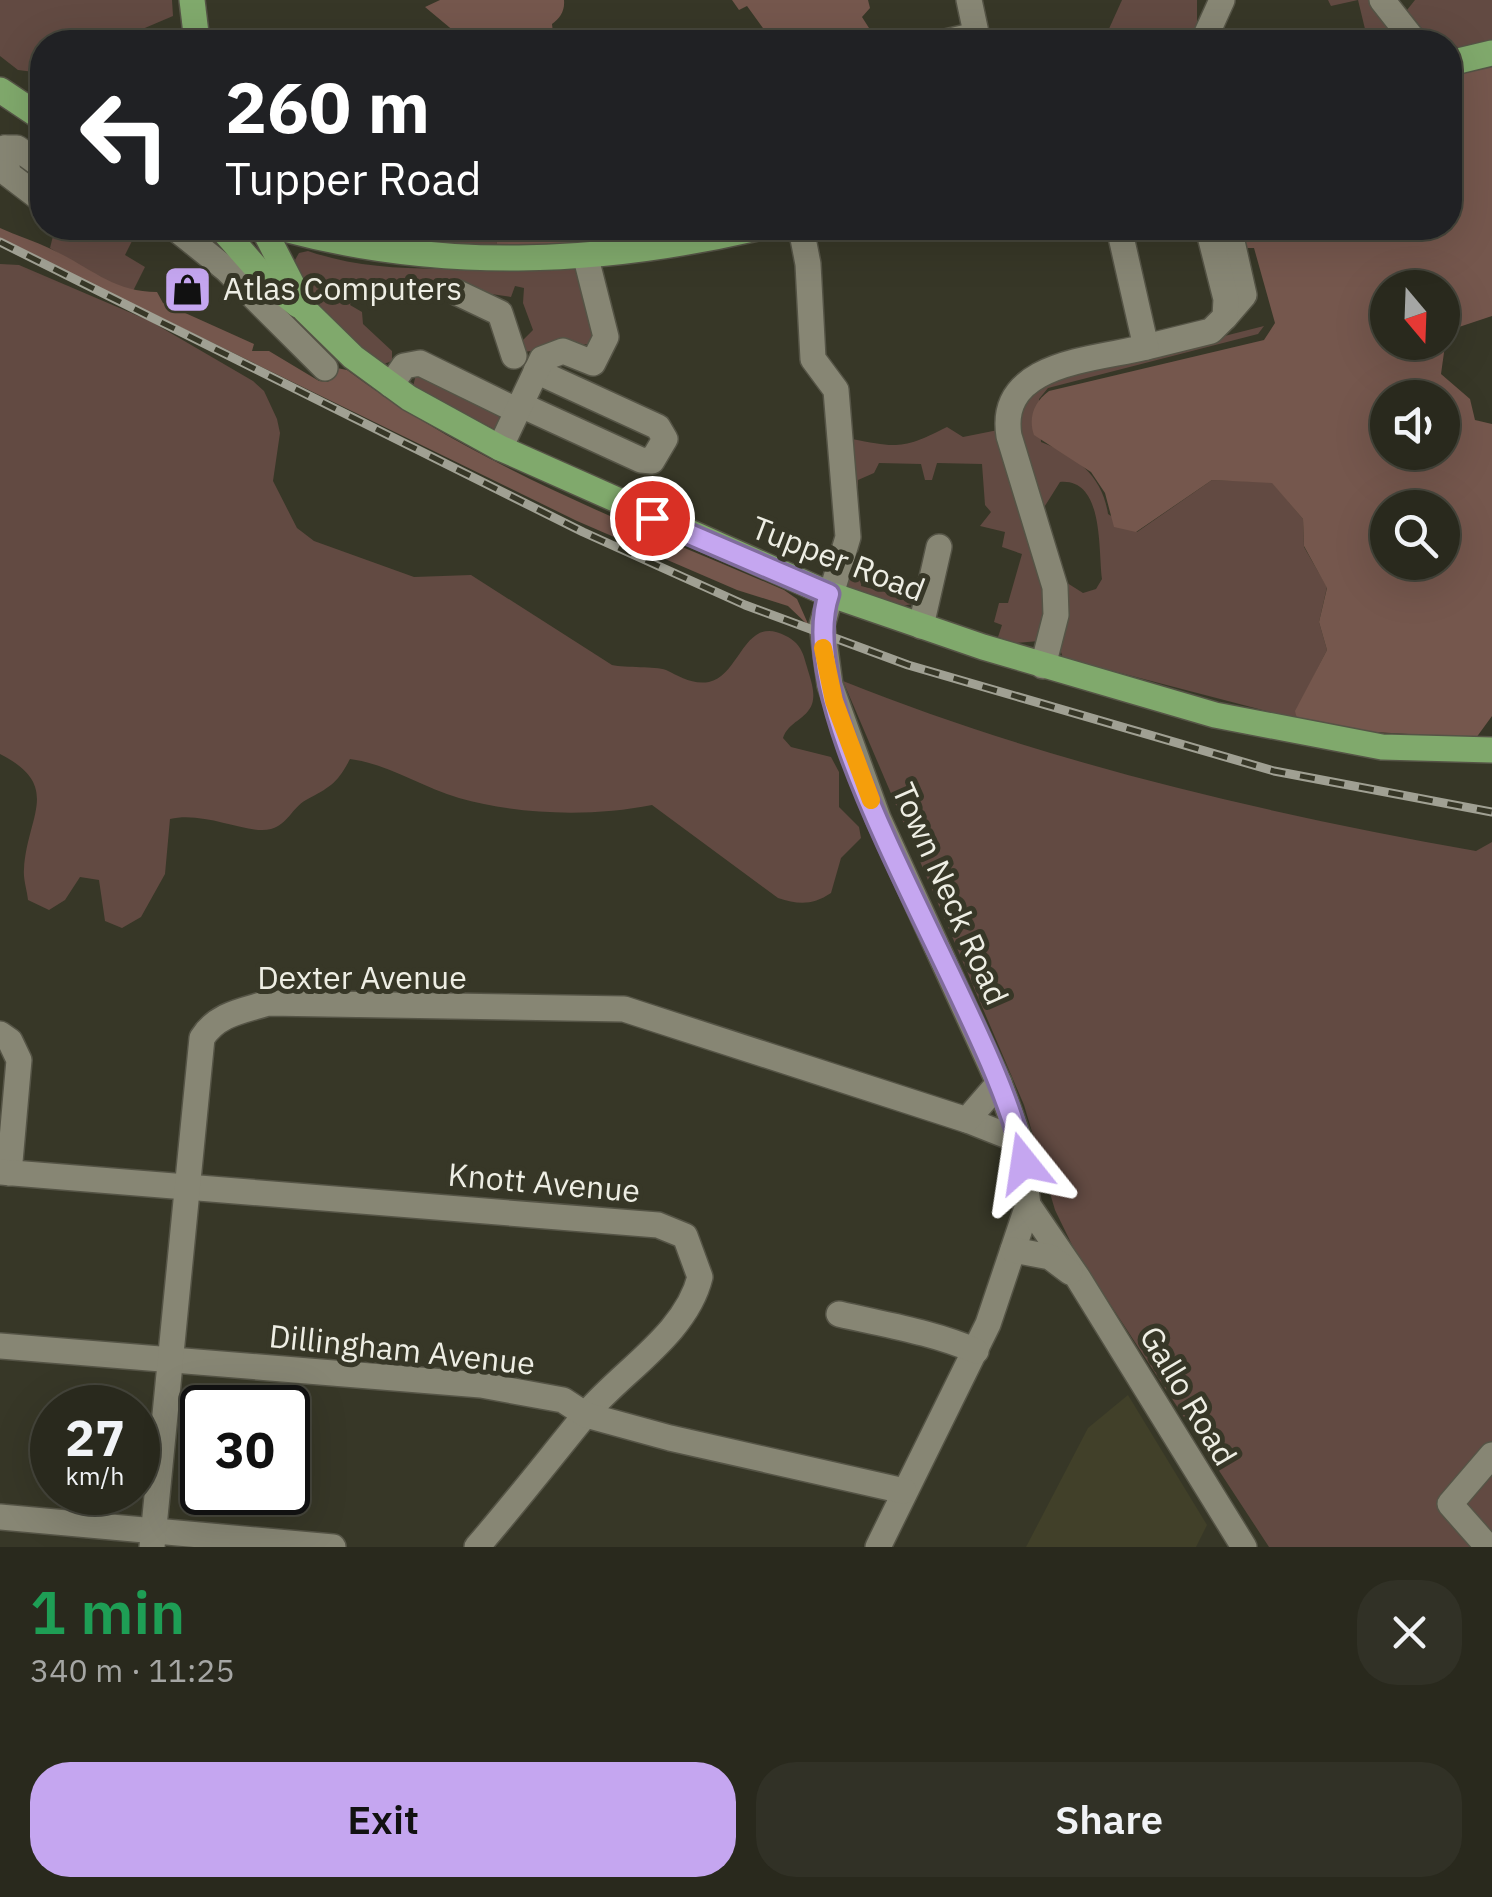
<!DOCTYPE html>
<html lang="en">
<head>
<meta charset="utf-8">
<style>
  :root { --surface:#29291d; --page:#313126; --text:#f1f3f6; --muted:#a5a6a4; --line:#45453b; --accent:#c5a6f0 }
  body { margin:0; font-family:"IBM Plex Sans",sans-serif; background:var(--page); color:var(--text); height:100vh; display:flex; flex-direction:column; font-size:38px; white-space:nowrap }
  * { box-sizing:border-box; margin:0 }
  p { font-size:32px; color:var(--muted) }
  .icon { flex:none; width:55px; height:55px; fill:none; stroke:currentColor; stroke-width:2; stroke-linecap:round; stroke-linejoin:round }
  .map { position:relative; height:1547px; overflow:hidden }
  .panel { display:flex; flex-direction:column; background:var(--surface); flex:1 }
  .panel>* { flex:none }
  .top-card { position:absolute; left:30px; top:30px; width:1432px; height:210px; border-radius:40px; box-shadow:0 10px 40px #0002,0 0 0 2px var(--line); background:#202124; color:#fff; overflow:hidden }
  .needle { width:65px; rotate:161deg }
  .controls { position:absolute; left:1370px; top:270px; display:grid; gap:20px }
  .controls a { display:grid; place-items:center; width:90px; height:90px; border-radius:50%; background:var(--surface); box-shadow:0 10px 40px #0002,0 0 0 2px var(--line); font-size:50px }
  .speed { position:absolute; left:30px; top:1385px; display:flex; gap:20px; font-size:50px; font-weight:700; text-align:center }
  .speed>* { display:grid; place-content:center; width:130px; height:130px; border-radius:50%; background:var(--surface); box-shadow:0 10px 40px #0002,0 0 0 2px var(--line); line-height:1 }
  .speed small { font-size:25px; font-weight:400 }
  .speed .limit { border:5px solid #111; border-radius:15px; background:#fff; color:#111 }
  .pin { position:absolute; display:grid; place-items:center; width:85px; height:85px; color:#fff; margin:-42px; border:5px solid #fff; border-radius:50%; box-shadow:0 2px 10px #0007 }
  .me { position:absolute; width:110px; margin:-55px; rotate:345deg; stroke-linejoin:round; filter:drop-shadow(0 0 8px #0008) }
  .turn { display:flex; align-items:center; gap:35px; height:210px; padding:0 30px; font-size:45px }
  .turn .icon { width:130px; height:130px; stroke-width:2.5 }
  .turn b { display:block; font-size:70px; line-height:85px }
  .round { display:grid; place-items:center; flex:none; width:105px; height:105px; border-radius:40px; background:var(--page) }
  .summary { display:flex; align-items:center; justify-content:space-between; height:170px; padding:0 30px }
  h1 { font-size:60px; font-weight:600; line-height:75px; color:#1e9e55 }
  .action { display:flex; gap:20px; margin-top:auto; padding:20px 30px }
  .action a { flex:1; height:115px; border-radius:40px; background:var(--accent); color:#111; font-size:40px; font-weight:600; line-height:115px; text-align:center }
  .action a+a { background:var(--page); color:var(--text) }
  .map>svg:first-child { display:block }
  .built { fill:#414029 }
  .green { fill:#624a42 }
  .forest { fill:#75574d; fill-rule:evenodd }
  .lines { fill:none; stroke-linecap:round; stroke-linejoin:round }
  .minor-casing { stroke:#555446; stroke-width:28 }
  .major-casing { stroke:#555446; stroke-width:28 }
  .minor { stroke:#878674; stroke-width:25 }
  .major { stroke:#80a96c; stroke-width:25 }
  .rail-casing { stroke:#a0a093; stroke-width:9 }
  .rail { stroke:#373727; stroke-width:5; stroke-dasharray:15; stroke-linecap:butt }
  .route-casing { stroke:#806c9c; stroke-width:25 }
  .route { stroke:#c5a6f0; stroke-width:18 }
  .slow { stroke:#f59e0b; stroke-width:18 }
  .labels { text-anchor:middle; stroke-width:10; stroke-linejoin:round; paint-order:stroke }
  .poi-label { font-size:32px; fill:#eeeee4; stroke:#373727; text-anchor:start }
  .street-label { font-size:32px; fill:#eeeee4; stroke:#373727 }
</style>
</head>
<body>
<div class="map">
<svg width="1492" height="1547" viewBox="0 0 1492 1547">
  <rect width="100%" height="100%" fill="#373727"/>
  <path class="built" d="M1128,1395L1207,1525L1196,1547H1026L1088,1428Z"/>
  <g class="green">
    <path d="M0,0H172L173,16L112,42H42V73L18,70L0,56Z"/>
    <path d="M1122,0H1197V42H1103Z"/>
    <path d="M1328,0H1372L1404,42H1326V37L1365,29L1358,0L1331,6Z"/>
    <path d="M1415,0H1492V42L1450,53V42H1433L1407,10Z"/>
    <path d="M55,228L70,235L75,228L105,240L113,228L137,231L125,255L145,267L132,293L108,284L50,248Z"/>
    <path d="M353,228H501L495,249Z"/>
    <path d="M308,251C395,281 486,262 575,269L598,325L589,344L523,352L520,343L533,330L523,303L524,288L515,286L511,297L388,279L376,285L362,280L350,305L362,312L363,324L392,351V361L381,365C351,350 305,292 295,260L299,253Z"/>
    <path d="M0,264L19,265L150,321L253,381L264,391L277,419L280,433L273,481L297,528L314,541L414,577L471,575L612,665C626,668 655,666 666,670C679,676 692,685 709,682C741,675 744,613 786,636C800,643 803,652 807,667C810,678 816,692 812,704C807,719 788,722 783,738L791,747L831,757L839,772V807L859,827L861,838L841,858L831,893C813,905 799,905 778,898L652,805C592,817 518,815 459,798C421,787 389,764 350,759C337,784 330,787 306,800C292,808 288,824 271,829C247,835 206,811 170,819L165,874L141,917L122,928L105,921L99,880L80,877L65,900L49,910L28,900C27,890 23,879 24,869C27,816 63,786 0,754Z"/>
    <path d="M1264,326L1258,334L1048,388L1039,399L1041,442C1076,455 1103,477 1108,514L1137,532L1212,480L1272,482L1303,519L1304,547L1327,587L1319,622L1327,650L1296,711L1297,719L1063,658L1059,646L1064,581L1083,593L1096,589L1102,579C1098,548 1104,478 1060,482L1043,509L1017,415L1026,392L1046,381Z"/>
    <path d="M416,374L503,416L496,430L413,387Z"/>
    <path d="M947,427L963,437L998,430L1046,598L1039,641L1015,643L998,637L1002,625L994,622L999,603H1008L1022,554L1002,547L1005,532L980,526L991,512L985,505L982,464L937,463L932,480H925L921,464L879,463L874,473L858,480V511L852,439C897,448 904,449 947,427Z"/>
    <path d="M854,562L864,565L861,586L913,599L912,604L903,606L846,589L844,573Z"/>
    <path d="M843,681C1045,762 1262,813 1476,851L1492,842V1547H1269L1074,1249L1055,1210L1024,1105Z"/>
  </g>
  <g class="forest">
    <path d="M440,0H564C565,11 560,18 552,24L554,42H467L425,7Z"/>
    <path d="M732,0H868L870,8L862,17L869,28L858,42H773L747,6L739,10Z"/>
    <path d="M1492,63V316L1447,331L1441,374L1470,399L1475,420L1492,424V716L1476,738L1357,731L1297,719L1295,711L1327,650L1319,622L1327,588L1304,546L1303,519L1272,483L1212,480L1136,532L1114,527L1105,493L1091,472L1034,435C1028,418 1034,402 1049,391L1264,340L1275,323L1254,248H1239L1234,228H1450V74ZM1388,288H1442V342H1388ZM1388,398H1442V452H1388ZM1388,508H1442V562H1388Z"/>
    <path d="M0,228C17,236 35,241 51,249C90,267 113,292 157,292L163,303L254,344L252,351H269L319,381L328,382L337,368L347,370C478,468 635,526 784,590L797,599L809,626L788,606L737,590L577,521L0,239Z"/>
    <path d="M501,228H711L618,245L495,249Z"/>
  </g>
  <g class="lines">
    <defs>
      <g id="minor">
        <path d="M969,0L978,42"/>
        <path d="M1382,0L1415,42"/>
        <path d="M946,42L976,35"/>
        <path d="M1203,42L1222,0"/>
        <path d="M5,148L8,174L42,200"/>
        <path d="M5,148H17L42,166"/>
        <path d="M175,228L226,269L325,368"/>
        <path d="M801,228L808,264L813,359L836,390L848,537L822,625L830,685L878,818L999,1083L1020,1141L1028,1205L988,1324L878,1547"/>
        <path d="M458,293L500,313L514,356"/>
        <path d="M1225,317L1244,295L1229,228"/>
        <path d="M1146,347L1211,331L1225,317L1226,299L1208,228"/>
        <path d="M391,385L404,366L420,363L518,411"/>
        <path d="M521,405L641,460L652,461L665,439L658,427L536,371"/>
        <path d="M500,448L542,359L563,351L593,363L606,337L586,258"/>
        <path d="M921,626L939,547"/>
        <path d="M1043,666L1056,615L1055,587L1009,436C997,362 1094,360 1146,347L1119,228"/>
        <path d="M0,1034L10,1041L19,1060L9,1173"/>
        <path d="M967,1120L1020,1141"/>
        <path d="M0,1172L658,1225L685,1236L700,1277C686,1334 622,1371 586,1414C550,1458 515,1503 477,1547"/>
        <path d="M1028,1205L1078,1278L1244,1547"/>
        <path d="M1013,1250L1050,1257L1070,1272"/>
        <path d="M839,1314C886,1325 932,1332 976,1351"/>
        <path d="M0,1346L481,1385L563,1400L586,1415L670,1438L904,1491"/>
        <path d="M0,1517L333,1547"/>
        <path d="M152,1547L202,1038C217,1014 242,1011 268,1003L624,1009L967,1120L999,1083"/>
        <path d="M1488,1547L1450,1504L1492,1455"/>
      </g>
      <g id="major">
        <path d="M192,0L197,42"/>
        <path d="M1450,63L1492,53"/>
        <path d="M0,90L42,118"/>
        <path d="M221,228L266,279L298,305"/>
        <path d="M263,228L305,310L353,357L409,398L500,448L829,594L983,647L1215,715L1382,747L1492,750"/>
        <path d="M280,228C440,271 597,265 757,228"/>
      </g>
    </defs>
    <use href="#minor" class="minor-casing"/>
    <use href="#major" class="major-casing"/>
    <use href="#minor" class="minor"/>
    <use href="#major" class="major"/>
    <defs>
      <path id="rail" d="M0,242L583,532L745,605L908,665L1274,771L1492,812"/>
    </defs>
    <use href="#rail" class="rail-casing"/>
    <use href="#rail" class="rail"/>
  </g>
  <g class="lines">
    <defs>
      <path id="route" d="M652,518L829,594C786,720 998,1019 1024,1163"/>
    </defs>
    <use href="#route" class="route-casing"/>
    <use href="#route" class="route"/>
    <path class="slow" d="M823,648L834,701L871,800"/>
  </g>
  <defs>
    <symbol id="shop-square" viewBox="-11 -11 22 22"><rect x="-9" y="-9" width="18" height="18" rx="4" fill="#c5a6f0" stroke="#373727"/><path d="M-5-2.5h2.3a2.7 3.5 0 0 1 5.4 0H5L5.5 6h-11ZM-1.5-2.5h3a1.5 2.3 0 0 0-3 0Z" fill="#111"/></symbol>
  </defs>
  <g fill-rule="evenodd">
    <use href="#shop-square" x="160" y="262" width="55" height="55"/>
  </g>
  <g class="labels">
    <g class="poi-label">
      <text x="223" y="300">Atlas Computers</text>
    </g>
    <g class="street-label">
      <text transform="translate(838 559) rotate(21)" y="11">Tupper Road</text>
      <text transform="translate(950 894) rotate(66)" y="11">Town Neck Road</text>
      <text x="362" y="989">Dexter Avenue</text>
      <text transform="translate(544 1183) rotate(5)" y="11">Knott Avenue</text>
      <text transform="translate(402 1350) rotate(6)" y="11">Dillingham Avenue</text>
      <text transform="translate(1188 1396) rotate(59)" y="11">Gallo Road</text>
    </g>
  </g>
</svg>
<div class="controls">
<a><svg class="needle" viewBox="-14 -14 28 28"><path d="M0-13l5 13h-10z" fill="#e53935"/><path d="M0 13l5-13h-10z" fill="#a5a6a4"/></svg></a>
<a><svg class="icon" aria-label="sound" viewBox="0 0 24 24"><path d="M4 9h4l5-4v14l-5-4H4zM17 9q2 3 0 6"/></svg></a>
<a><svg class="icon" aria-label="search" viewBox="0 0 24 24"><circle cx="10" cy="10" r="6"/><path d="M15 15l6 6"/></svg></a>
</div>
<div class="speed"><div>27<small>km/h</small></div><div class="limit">30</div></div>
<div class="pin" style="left:652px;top:518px;background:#d93025"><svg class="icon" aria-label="arrive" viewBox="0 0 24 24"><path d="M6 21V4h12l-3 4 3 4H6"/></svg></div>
<svg class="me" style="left:1024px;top:1163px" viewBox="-20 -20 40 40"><path d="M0-17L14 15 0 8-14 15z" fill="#c5a6f0" stroke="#fff" stroke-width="4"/></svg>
<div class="top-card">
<div class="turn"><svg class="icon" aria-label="left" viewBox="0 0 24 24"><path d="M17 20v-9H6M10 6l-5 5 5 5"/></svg><div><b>260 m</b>Tupper Road</div></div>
</div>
</div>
<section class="panel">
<div class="summary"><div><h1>1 min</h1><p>340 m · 11:25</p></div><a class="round"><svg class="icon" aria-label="close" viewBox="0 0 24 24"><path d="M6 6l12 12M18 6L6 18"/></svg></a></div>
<div class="action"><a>Exit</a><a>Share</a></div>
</section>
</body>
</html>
